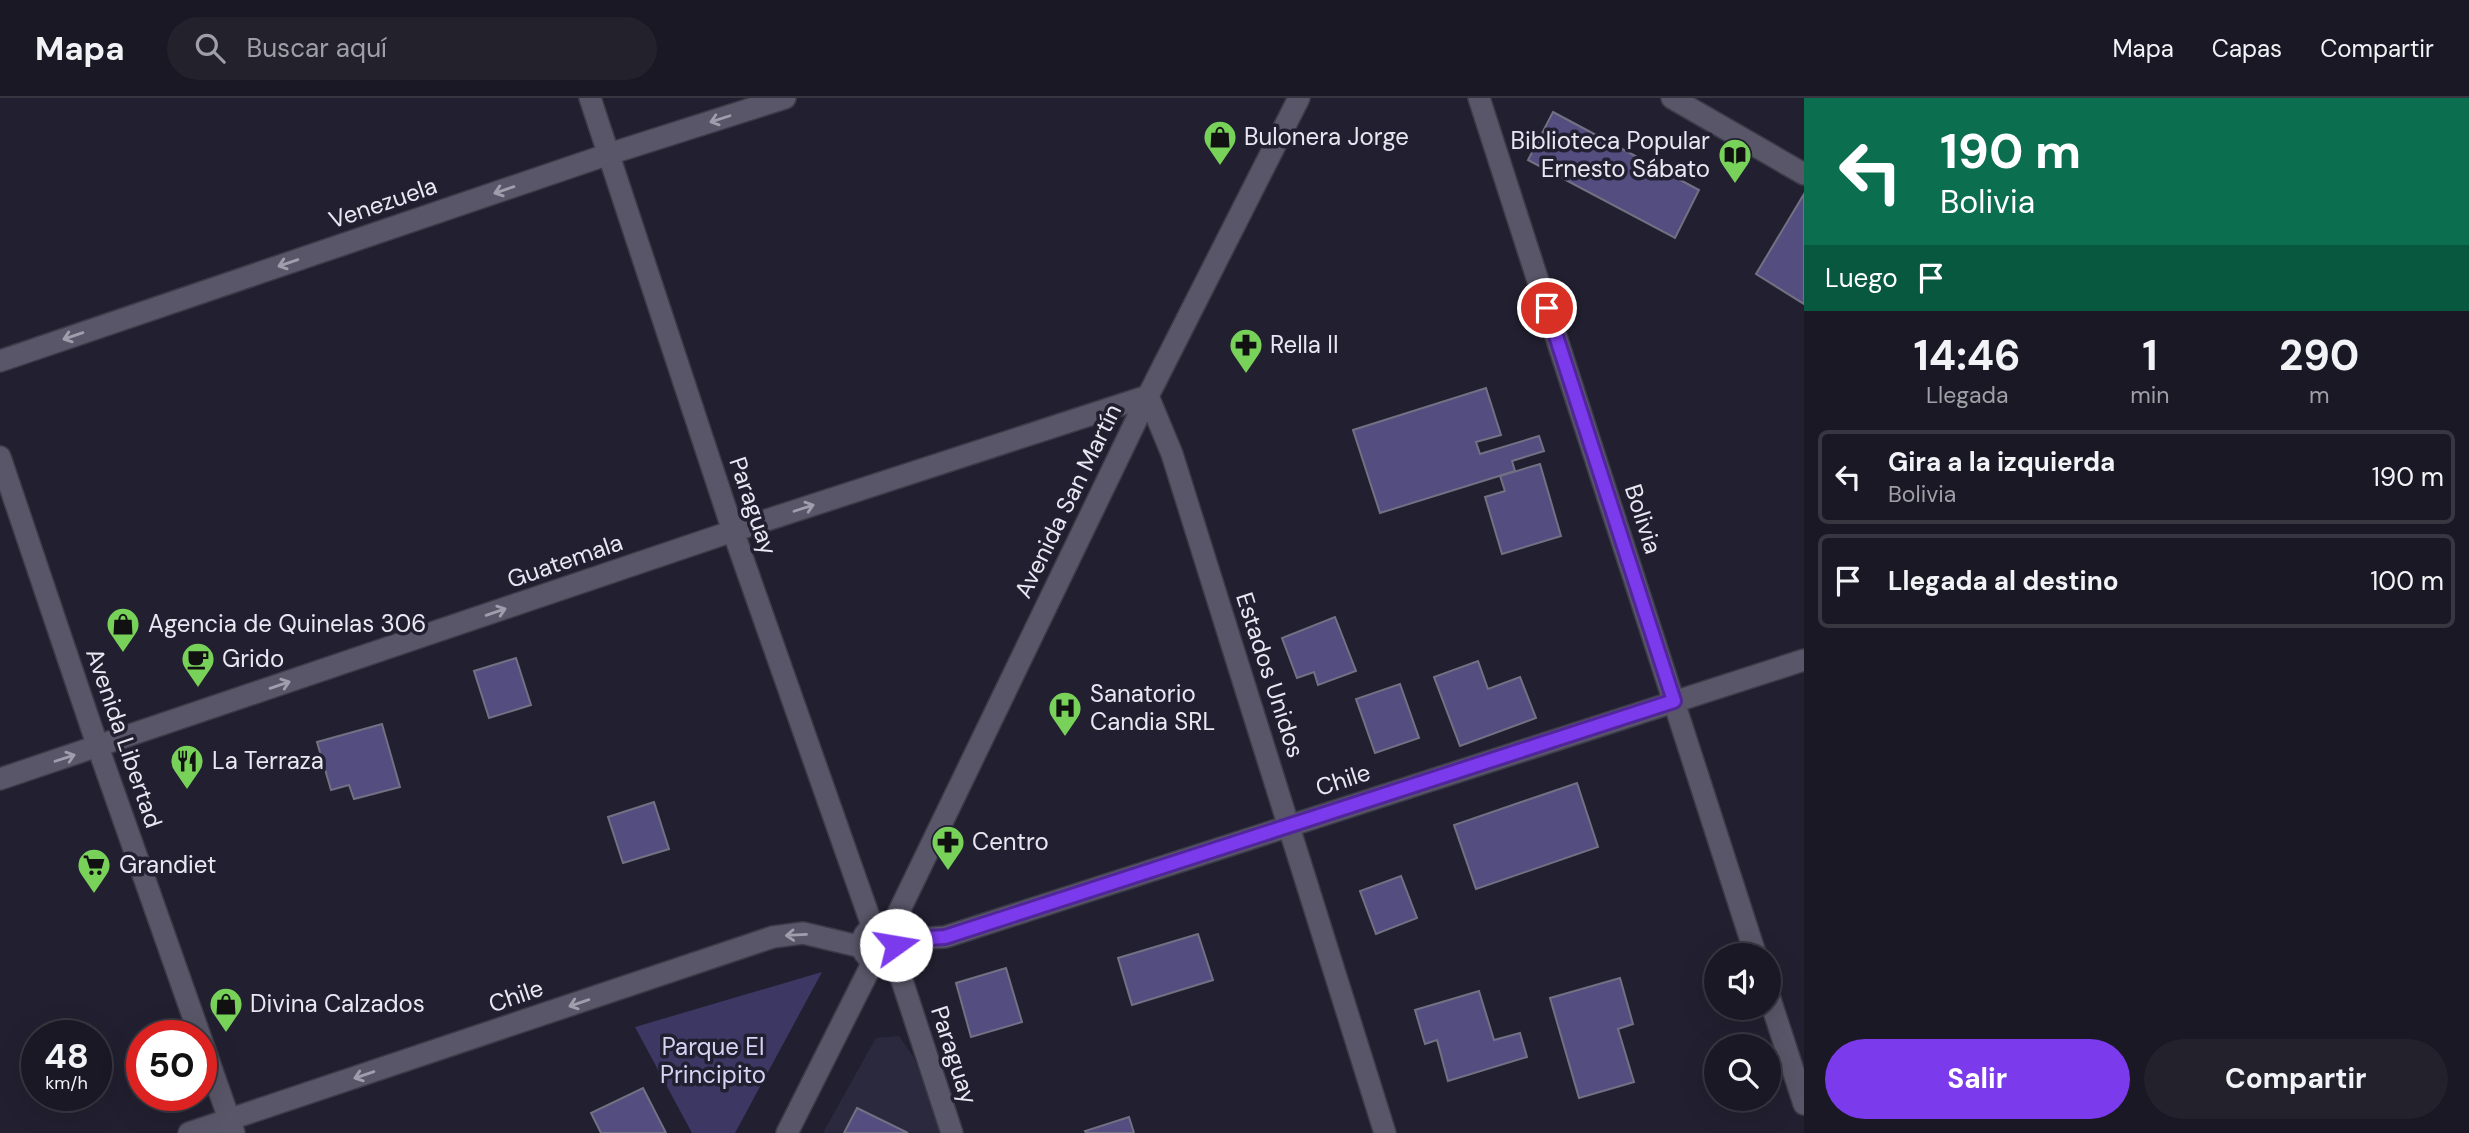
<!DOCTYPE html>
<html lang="es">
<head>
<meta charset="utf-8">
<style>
  :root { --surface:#1a1824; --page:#23212c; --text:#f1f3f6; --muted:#9fa0a6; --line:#383741; --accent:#7c3aed }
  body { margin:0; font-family:"DM Sans",sans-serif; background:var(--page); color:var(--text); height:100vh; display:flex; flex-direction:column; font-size:26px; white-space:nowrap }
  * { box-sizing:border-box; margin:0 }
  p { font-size:23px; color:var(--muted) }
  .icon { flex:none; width:38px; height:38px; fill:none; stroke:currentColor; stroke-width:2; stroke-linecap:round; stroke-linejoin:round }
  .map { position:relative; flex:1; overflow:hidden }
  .drawer { display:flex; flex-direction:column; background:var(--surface); width:665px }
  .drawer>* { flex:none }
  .top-card { background:#0b6e4f; color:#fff; overflow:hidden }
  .fabs { position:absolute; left:1704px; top:845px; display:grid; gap:14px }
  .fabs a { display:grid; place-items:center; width:77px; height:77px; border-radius:50%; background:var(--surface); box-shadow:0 7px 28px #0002,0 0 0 2px var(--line); font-size:35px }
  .speed { position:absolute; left:21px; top:922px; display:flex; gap:14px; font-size:35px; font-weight:700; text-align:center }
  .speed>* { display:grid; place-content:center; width:91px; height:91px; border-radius:50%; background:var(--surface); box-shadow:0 7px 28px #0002,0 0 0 2px var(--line); line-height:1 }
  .speed small { font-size:18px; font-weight:400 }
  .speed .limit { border:10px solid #d22; background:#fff; color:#111 }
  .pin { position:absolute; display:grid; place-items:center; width:60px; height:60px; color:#fff; margin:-30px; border:4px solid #fff; border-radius:50%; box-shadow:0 2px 7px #0007 }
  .me { position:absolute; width:77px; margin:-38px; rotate:77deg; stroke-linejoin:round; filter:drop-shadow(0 0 5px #0008) }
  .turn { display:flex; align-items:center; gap:24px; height:147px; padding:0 21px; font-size:32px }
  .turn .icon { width:91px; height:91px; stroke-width:2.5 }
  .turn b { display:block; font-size:49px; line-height:60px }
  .then { display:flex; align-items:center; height:66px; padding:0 21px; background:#0003; gap:14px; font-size:26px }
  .eta { display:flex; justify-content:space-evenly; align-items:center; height:119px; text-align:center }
  .eta b { font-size:42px; font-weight:700; line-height:49px }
  .action { display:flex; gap:14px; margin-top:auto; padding:14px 21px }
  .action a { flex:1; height:80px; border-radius:42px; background:var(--accent); color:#fff; font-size:28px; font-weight:700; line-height:80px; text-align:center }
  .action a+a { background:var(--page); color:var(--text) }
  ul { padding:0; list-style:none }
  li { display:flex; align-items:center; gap:21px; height:94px; margin:0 14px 10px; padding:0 7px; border:4px solid var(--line); border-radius:10px }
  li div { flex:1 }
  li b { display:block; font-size:26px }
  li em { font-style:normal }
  header { display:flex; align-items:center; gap:42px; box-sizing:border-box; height:98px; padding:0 35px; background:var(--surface); border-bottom:2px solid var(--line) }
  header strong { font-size:33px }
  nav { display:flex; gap:38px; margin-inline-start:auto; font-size:24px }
  .search { width:490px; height:63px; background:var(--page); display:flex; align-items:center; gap:18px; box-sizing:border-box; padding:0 24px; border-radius:38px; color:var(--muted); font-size:26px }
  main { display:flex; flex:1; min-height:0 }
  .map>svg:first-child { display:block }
  .built { fill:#2b293e }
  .green { fill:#3d3764 }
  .building { fill:#534d80; stroke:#727184; stroke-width:2 }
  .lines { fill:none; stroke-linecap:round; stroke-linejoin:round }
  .minor-casing { stroke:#3c3b48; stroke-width:24 }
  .secondary-casing { stroke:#3c3b48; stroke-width:24 }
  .minor { stroke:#585668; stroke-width:21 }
  .secondary { stroke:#585668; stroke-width:21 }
  .oneway { stroke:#a09ead }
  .route-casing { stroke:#51269a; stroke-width:18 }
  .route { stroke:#7c3aed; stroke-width:12 }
  .labels { text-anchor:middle; stroke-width:7; stroke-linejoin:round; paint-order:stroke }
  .poi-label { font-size:24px; fill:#e8e7f2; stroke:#222030; text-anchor:start }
  .street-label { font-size:24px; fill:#e8e7f2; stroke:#222030 }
  .park-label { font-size:24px; fill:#d6d4f5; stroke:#222030 }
</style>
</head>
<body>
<header>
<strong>Mapa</strong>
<div class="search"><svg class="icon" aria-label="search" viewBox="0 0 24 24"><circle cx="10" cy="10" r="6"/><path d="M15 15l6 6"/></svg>Buscar aquí</div>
<nav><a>Mapa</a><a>Capas</a><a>Compartir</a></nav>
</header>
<main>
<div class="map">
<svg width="1804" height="1035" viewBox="0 0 1804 1035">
  <rect width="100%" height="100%" fill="#222030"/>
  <path class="built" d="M899,938L914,960L941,1035H823L876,940Z"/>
  <path class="green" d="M822,874L735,1035H692L635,929Z"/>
  <g class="building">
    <path d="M1553,14L1699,92L1675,140L1528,62Z"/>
    <path d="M1804,96V206L1756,176Z"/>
    <path d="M1486,290L1501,337L1476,344L1480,356L1539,338L1544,353L1512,363L1515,373L1380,415L1353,332Z"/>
    <path d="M1540,366L1561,438L1502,456L1485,399L1505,393L1500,378Z"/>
    <path d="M1335,519L1356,573L1318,587L1314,574L1297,580L1282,540Z"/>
    <path d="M516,560L531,607L489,620L474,573Z"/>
    <path d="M1478,563L1488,591L1520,579L1536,620L1460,648L1434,579Z"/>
    <path d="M1400,586L1419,640L1375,655L1356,601Z"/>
    <path d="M382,626L400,689L354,701L349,687L331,692L317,644Z"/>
    <path d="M1577,685L1598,749L1476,791L1454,727Z"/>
    <path d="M654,704L669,751L623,765L608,719Z"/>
    <path d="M1401,778L1417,820L1376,836L1360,793Z"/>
    <path d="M1198,836L1213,882L1132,907L1118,860Z"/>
    <path d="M1006,870L1022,924L971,939L956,885Z"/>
    <path d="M1620,880L1633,926L1618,931L1634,984L1579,1000L1550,900Z"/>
    <path d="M1479,893L1494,942L1520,935L1527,959L1448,983L1437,942L1425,946L1415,912Z"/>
    <path d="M643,990L666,1035H601L591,1015Z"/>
    <path d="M857,1010L908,1035H844Z"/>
    <path d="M1129,1019L1134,1035H1086L1085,1033Z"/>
  </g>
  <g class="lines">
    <defs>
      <g id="minor">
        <path d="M590,0L733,433L873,830"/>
        <path d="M1479,0L1756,858"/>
        <path d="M1672,0L1804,76"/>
        <path d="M0,263L609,56L785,0"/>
        <path d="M0,681L733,433L1148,298L1172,356L1385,1035"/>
        <path d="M896,842L945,839L1804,562"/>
        <path d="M893,855L952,1035"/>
        <path d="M1769,898L1804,1006"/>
        <path d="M189,1035L773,839L803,835L862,849"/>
      </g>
      <g id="secondary">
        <path d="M0,359L98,649L200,938"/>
        <circle cx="879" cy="846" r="17"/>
        <path d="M890,832L1148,298L1299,0"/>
        <path d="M201,941L234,1035"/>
        <path d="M787,1035L874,862"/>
      </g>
    </defs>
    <use href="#minor" class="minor-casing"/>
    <use href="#secondary" class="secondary-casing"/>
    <use href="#minor" class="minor"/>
    <use href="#secondary" class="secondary"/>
  </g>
  <defs><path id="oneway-shaft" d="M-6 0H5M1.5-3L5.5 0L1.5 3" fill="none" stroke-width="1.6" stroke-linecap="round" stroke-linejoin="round" transform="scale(1.75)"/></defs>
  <g class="oneway">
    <use href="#oneway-shaft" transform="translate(720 21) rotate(162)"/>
    <use href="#oneway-shaft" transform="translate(504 92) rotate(161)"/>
    <use href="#oneway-shaft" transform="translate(288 165) rotate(161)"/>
    <use href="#oneway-shaft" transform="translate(73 238) rotate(161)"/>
    <use href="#oneway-shaft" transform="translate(804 410) rotate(-18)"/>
    <use href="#oneway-shaft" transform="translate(496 514) rotate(-19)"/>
    <use href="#oneway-shaft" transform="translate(280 587) rotate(-19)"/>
    <use href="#oneway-shaft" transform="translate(65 660) rotate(-18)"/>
    <use href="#oneway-shaft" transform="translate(796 837) rotate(177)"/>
    <use href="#oneway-shaft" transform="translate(579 905) rotate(161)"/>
    <use href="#oneway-shaft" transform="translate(364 977) rotate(161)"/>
  </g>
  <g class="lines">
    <defs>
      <path id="route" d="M896,847V842L945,839L1674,603L1547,210"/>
    </defs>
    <use href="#route" class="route-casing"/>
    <use href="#route" class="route"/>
  </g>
  <defs>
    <symbol id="shop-pin" viewBox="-11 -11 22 30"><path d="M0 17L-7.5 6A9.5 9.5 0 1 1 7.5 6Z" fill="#78d259" stroke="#222030"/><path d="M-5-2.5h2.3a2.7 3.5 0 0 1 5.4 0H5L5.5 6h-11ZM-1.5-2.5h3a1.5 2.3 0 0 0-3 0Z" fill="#111"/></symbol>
    <symbol id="library-pin" viewBox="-11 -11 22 30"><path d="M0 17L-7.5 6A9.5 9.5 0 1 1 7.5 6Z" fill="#78d259" stroke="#222030"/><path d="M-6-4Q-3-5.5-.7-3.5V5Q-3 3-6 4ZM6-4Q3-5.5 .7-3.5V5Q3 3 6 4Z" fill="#111"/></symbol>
    <symbol id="pharmacy-pin" viewBox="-11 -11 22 30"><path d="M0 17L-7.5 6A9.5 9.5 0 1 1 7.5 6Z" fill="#78d259" stroke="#222030"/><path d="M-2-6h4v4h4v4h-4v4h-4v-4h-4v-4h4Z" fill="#111"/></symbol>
    <symbol id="cafe-pin" viewBox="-11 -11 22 30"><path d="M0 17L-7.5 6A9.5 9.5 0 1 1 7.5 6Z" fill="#78d259" stroke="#222030"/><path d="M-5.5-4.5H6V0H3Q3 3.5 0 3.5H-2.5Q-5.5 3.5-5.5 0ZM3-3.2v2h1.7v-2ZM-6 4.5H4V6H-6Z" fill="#111"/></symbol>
    <symbol id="hospital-pin" viewBox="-11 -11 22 30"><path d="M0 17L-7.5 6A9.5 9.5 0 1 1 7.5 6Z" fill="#78d259" stroke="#222030"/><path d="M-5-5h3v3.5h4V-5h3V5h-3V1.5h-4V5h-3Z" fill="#111"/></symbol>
    <symbol id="restaurant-pin" viewBox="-11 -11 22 30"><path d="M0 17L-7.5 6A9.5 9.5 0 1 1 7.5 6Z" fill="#78d259" stroke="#222030"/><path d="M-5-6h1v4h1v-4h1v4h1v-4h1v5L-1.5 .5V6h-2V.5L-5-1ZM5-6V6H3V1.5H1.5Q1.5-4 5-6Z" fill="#111"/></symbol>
    <symbol id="supermarket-pin" viewBox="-11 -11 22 30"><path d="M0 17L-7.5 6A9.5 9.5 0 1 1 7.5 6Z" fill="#78d259" stroke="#222030"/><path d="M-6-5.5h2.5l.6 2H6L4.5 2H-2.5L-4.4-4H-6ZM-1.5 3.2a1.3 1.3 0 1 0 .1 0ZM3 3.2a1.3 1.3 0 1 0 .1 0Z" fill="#111"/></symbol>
  </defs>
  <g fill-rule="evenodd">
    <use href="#shop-pin" x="1201" y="20" width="38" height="52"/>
    <use href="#library-pin" x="1716" y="38" width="38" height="52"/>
    <use href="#pharmacy-pin" x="1227" y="228" width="38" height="52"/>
    <use href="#shop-pin" x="104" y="507" width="38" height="52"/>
    <use href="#cafe-pin" x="179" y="542" width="38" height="52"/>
    <use href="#hospital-pin" x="1046" y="591" width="38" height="52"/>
    <use href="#restaurant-pin" x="168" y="644" width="38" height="52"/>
    <use href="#pharmacy-pin" x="929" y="725" width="38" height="52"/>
    <use href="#supermarket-pin" x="75" y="748" width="38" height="52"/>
    <use href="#shop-pin" x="207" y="887" width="38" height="52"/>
  </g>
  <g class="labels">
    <g class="poi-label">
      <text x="1244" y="47">Bulonera Jorge</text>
      <text x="1710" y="51" text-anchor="end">Biblioteca Popular<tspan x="1710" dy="28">Ernesto Sábato</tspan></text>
      <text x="1270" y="255">Rella II</text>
      <text x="148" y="534">Agencia de Quinelas 306</text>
      <text x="222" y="569">Grido</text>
      <text x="1090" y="604">Sanatorio<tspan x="1090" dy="28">Candia SRL</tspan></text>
      <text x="212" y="671">La Terraza</text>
      <text x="972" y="752">Centro</text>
      <text x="119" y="775">Grandiet</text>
      <text x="250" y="914">Divina Calzados</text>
    </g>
    <g class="street-label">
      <text transform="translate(383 105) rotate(-19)" y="8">Venezuela</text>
      <text transform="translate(1068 403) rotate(-64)" y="8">Avenida San Martín</text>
      <text transform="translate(753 408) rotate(71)" y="8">Paraguay</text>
      <text transform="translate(1643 421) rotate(72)" y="8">Bolivia</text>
      <text transform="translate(565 463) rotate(-19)" y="8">Guatemala</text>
      <text transform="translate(1270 577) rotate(72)" y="8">Estados Unidos</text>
      <text transform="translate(124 640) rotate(71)" y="8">Avenida Libertad</text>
      <text transform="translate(1343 682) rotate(-18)" y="8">Chile</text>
      <text transform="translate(516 898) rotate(-19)" y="8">Chile</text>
      <text transform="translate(954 957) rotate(72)" y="8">Paraguay</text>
    </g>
    <g class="park-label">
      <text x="713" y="957">Parque El<tspan x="713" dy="28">Principito</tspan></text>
    </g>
  </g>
</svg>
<div class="fabs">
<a><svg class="icon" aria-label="sound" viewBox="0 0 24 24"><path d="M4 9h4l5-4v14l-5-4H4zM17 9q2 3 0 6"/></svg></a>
<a><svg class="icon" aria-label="search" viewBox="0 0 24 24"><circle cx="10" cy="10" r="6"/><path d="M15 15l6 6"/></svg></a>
</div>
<div class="speed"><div>48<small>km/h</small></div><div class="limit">50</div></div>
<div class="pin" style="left:1547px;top:210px;background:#d93025"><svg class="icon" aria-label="arrive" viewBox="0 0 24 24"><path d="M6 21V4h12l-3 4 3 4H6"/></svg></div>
<svg class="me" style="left:896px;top:847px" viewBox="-20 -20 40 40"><circle r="19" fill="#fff"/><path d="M0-13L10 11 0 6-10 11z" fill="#7c3aed"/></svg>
</div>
<section class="drawer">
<div class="top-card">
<div class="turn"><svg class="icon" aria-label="left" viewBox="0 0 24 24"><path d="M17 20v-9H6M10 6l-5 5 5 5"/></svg><div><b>190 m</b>Bolivia</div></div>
<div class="then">Luego<svg class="icon" aria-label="arrive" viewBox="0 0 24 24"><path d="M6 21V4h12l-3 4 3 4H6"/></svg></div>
</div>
<div class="eta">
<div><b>14:46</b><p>Llegada</p></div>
<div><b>1</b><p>min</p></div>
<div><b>290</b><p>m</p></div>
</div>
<ul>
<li><svg class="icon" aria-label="left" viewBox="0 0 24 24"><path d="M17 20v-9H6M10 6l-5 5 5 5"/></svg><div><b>Gira a la izquierda</b><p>Bolivia</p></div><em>190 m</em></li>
<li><svg class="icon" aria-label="arrive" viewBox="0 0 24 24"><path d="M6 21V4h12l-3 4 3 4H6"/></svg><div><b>Llegada al destino</b></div><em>100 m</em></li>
</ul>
<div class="action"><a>Salir</a><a>Compartir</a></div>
</section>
</main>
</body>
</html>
